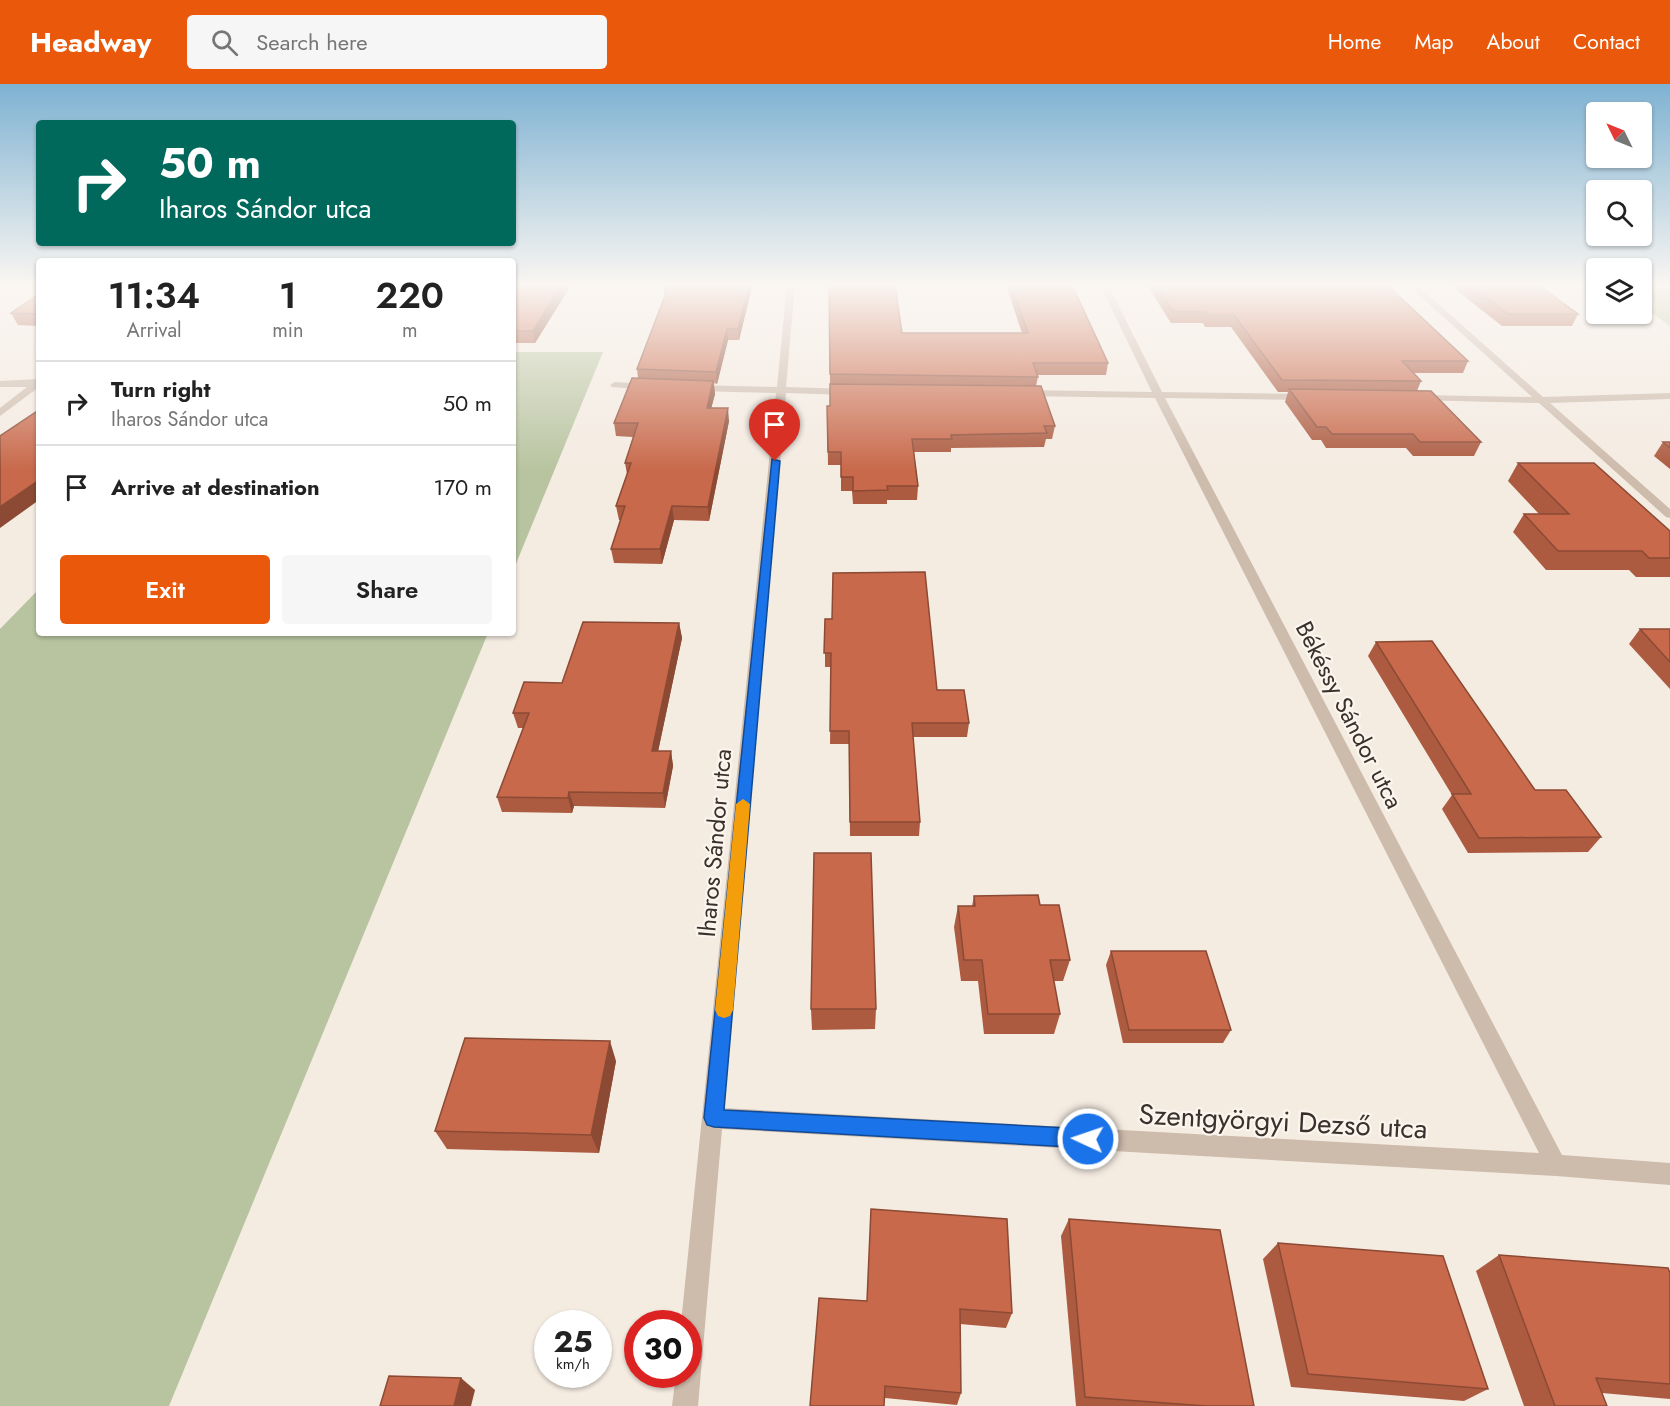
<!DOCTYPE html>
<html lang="en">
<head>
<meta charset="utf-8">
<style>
  :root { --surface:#fff; --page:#f6f6f6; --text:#222; --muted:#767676; --line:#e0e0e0; --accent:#ea580c }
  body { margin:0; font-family:Jost,sans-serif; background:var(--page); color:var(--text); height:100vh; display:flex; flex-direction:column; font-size:22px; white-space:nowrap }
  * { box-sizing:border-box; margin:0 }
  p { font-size:20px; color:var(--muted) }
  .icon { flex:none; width:33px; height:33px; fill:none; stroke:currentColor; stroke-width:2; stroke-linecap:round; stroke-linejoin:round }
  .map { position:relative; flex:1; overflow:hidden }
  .sheet { position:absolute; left:36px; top:174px; width:480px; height:378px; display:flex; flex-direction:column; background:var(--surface); border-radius:6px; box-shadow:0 2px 4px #0004 }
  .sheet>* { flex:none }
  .guide { position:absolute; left:36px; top:36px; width:480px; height:126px; border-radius:6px; box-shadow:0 2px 4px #0004; background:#00695c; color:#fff; overflow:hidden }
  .needle { width:39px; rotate:313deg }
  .tools { position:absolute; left:1586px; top:18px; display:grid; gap:12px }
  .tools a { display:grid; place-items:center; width:66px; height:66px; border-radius:6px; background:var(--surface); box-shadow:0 2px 4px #0004; font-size:30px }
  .speed { position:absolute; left:534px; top:1226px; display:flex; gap:12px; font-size:30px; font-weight:700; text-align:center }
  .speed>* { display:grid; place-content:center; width:78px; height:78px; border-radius:50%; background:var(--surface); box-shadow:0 2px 4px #0004; line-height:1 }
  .speed small { font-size:15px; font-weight:400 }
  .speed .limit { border:9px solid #d22; background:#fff; color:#111 }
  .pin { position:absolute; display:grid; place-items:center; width:51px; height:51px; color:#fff; margin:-62px -26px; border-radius:50% 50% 50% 0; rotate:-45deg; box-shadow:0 0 6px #0007 }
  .pin .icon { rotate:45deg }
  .me { position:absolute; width:66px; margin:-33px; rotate:273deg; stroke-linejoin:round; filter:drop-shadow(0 0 4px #0008) }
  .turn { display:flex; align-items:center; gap:21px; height:126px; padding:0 24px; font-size:27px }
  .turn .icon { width:78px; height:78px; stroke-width:2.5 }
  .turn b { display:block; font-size:42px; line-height:51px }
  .eta { display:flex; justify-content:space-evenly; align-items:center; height:102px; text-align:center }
  .eta b { font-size:36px; font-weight:600; line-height:42px }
  .primary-button { display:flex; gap:12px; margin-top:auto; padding:12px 24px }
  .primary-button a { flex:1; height:69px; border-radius:6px; background:var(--accent); color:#fff; font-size:24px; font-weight:600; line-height:69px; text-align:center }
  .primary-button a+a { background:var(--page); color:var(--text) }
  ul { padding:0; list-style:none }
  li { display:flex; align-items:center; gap:18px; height:84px; padding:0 24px; border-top:2px solid var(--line) }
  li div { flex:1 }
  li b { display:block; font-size:22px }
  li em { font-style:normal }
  header { display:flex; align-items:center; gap:36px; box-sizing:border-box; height:84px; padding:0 30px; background:var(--accent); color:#fff }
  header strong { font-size:28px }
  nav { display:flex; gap:33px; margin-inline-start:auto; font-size:21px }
  .search { width:420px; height:54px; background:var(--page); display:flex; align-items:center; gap:15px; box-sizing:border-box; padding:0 21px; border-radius:6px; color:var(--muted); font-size:22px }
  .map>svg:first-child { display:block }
  .green { fill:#b8c4a0 }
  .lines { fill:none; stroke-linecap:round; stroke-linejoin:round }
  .minor { fill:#cdbbac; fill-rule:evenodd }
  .wall { fill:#ac5a40 }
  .shaded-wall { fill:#8c4a34 }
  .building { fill:#c8694b; stroke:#8c4a34; stroke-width:1.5 }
  .route { fill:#1a73e8; stroke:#114b97; stroke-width:1.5 }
  .slow { fill:#f59e0b }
  .labels { text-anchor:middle; stroke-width:4.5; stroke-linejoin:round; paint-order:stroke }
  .street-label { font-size:24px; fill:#3b302b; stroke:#fbf5ee }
  .near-street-label { font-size:28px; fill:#3b302b; stroke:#fbf5ee }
</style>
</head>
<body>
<header>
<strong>Headway</strong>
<div class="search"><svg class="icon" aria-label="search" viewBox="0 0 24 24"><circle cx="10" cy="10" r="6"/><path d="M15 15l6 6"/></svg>Search here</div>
<nav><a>Home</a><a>Map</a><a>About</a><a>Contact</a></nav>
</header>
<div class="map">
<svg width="1670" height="1322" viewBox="0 0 1670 1322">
  <rect width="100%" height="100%" fill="#f4ebe1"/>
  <g class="green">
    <path d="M1641,201H1670V242L1641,221Z"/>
    <path d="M513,268H603L513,487Z"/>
    <path d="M39,505V549H488L169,1322H0V545Z"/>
  </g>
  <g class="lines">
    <g class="minor">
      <path d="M787,201H795L786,303L849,305L854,308L849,311L786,309L723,1024L1539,1069L1155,314L1023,312L1018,309L1023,306L1152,308L1100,201H1108L1162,308L1305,310L1310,313L1305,316L1165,314L1562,1071L1670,1079V1101L1556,1092L722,1045L698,1322H672L676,1290H688V1239H681L776,309L696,307L691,304L696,301L777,303Z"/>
      <path d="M1408,201H1417L1543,313L1670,309V315L1550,319L1670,425V434L1666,433L1539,319L1416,316V312L1419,311L1532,313Z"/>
      <path d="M39,295V303L0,332V324L27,303H0V297Z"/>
      <path d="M615,298L648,300L653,303L648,306L612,303L610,301Z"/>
    </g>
  </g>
  <g class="wall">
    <path d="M513,201H571L535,259H513Z"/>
    <path d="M663,201L752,203L739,256H728L717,300L714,299L715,310L711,324L729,337L709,437L674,436L662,480L614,479L611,465L621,436H619L616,422L627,390L625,379L633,353L616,352L614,339L638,294L637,285L665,212Z"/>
    <path d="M829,201L902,249H1022L1006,201H1072L1108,279L1106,291H1037L1038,293L1036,302L1055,342L1052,355H1046L1044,363L951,364V368H914L918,402L917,416H887V420H853L852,407H841V381H828L827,322H830V300Z"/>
    <path d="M1147,201H1387L1468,277L1463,289H1414L1421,297L1417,307L1481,358L1474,372H1413L1406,364H1326L1321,356H1312L1285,318L1288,308H1278L1231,243H1205L1203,239H1171Z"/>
    <path d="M1450,201H1538L1578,230L1572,242H1502Z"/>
    <path d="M39,210V242L18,241L11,229Z"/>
    <path d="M1663,358H1670V385L1654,372Z"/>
    <path d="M1518,379L1670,447V493H1636L1629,486H1546L1513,448L1524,430H1539L1508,397Z"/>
    <path d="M825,535L937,606L969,639L967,653H913L920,738L919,752H850L849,660H830L831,583H825Z"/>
    <path d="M679,539L682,554L658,667H671L673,682L665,724L574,722L572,729L502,728L497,713L523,644H518L513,629L562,599Z"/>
    <path d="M1640,545H1670V605L1629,560Z"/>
    <path d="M1376,558L1535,706L1601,753L1588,768L1468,769L1442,725L1452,711L1368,572Z"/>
    <path d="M974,812L1040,821L1070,876L1063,897H1054L1060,930L1054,950H984L978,897H961L954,843L958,822H972Z"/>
    <path d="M1111,867L1231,946L1223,959H1123L1106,881Z"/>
    <path d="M811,925H876L875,945L812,946Z"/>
    <path d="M616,977L599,1069L447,1065L435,1047Z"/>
    <path d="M1069,1135L1254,1322H1076L1061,1152Z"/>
    <path d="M1278,1159L1488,1305L1464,1317L1291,1303L1263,1175Z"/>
    <path d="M1499,1171L1670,1189V1315L1602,1309L1607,1322H1524L1476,1187Z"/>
    <path d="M819,1214L1012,1229L1006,1244L960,1240L961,1309L957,1321L885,1314Z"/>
  </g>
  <g class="shaded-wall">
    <path d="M561,201H571L535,259L533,247Z"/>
    <path d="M749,201H752V203L739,256L738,245Z"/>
    <path d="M727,245L728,256L717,300L716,288Z"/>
    <path d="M713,297L715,310L708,337L707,324Z"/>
    <path d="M728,324L729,337L709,437L708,423Z"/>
    <path d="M39,396V416L0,444V423Z"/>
    <path d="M672,422L674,436L662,480L660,465Z"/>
    <path d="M679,539L682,554L655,682L652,667Z"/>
    <path d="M671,667L673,682L665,724L663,709Z"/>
    <path d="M569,708L574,722L572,729L568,714Z"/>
    <path d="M610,957L616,977L599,1069L591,1051Z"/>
    <path d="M461,1294L475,1306L471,1322H454Z"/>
  </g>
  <g class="building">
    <path d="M513,201H561L533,247H513Z"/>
    <path d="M663,201H749L738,245H727L716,288L637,285L669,201Z"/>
    <path d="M829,201H895L902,249H1028L1011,201H1072L1108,279H1033L1038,293L830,290Z"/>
    <path d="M1156,201H1387L1468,277H1402L1421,297L1282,296L1234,231H1208L1206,228H1173Z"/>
    <path d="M1469,201H1538L1578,230H1508Z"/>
    <path d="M39,210V230L11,229Z"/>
    <path d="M632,294L713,297L707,324H728L708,423L672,422L660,465H611L625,422H616L631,379H625L638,339H614Z"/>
    <path d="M830,300L1041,302L1055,342H1044L1047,349L951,351L952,355H912L918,402H887L888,406L853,407V393H841V368H828L827,322H830Z"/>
    <path d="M1289,305L1431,307L1481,358H1420L1413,350H1332L1326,343H1317Z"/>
    <path d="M39,326V396L0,423V352Z"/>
    <path d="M1663,358H1670V364Z"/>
    <path d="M1518,379H1594L1670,447V474H1649L1642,467H1558L1524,430H1569Z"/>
    <path d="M925,488L937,606H964L969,639H912L920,738H850L849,647H830L831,569H824L825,535H832L833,489Z"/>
    <path d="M583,538L679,539L652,667H671L663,709L569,708L568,714L497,713L529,629H513L524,598L562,599Z"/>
    <path d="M1640,545H1670V578Z"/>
    <path d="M1432,557L1535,706H1566L1601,753L1479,754L1452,710H1471L1376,558Z"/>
    <path d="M814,769H871L876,925H811Z"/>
    <path d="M1038,811L1040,821H1059L1070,876H1050L1060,930H988L982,876H964L958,822H975L974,812Z"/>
    <path d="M1111,867H1206L1231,946H1129Z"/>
    <path d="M465,954L610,957L591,1051L435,1047Z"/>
    <path d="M871,1125L1007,1135L1012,1229L960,1225L961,1309L885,1302L884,1322H810L819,1214L867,1217Z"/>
    <path d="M1069,1135L1220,1146L1254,1322H1206L1085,1313Z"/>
    <path d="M1278,1159L1443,1172L1488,1305L1308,1290Z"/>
    <path d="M1499,1171L1668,1184L1670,1189V1300L1596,1294L1607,1322H1555Z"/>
    <path d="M389,1292L461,1294L454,1322H380Z"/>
  </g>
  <linearGradient id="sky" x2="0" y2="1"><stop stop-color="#7eb2d2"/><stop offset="0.52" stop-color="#faf6f2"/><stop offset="1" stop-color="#faf6f2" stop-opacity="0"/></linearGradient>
  <rect width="1670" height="386" fill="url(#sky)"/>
  <path class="route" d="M772,375L780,377L724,1026L1088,1045L1095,1048L1098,1055L1095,1062L1088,1064L714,1043L707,1041L704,1034Z"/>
  <path class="slow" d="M743,715L750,720L733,926L730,932L724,934L718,932L715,926L736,720Z"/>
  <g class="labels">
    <g class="street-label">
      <text transform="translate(1349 631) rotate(63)" y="8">Békéssy Sándor utca</text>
      <text transform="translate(715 759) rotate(-85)" y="8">Iharos Sándor utca</text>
    </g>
    <g class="near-street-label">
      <text transform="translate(1283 1037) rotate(3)" y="10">Szentgyörgyi Dezső utca</text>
    </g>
  </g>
</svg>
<div class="tools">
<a><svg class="needle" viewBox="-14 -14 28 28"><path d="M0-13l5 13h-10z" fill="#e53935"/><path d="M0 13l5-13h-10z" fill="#767676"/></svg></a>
<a><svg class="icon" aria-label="search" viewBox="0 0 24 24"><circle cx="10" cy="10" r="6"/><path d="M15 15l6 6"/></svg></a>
<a><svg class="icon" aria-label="layers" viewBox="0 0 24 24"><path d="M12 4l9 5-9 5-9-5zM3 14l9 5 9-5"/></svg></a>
</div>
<div class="speed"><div>25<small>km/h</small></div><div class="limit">30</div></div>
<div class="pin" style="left:775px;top:377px;background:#d93025"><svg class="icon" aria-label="arrive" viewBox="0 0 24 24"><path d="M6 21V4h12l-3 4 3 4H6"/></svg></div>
<svg class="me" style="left:1088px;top:1055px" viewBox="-20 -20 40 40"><circle r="17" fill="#1a73e8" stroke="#fff" stroke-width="3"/><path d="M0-11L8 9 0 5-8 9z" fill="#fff"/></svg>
<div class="guide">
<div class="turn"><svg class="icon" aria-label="right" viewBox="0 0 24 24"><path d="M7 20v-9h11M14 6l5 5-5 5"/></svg><div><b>50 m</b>Iharos Sándor utca</div></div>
</div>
<section class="sheet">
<div class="eta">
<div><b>11:34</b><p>Arrival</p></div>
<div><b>1</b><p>min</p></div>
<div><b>220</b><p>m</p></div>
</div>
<ul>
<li><svg class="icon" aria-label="right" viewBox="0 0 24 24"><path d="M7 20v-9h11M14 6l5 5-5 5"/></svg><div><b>Turn right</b><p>Iharos Sándor utca</p></div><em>50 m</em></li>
<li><svg class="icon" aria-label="arrive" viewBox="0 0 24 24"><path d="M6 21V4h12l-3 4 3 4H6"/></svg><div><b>Arrive at destination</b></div><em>170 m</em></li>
</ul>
<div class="primary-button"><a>Exit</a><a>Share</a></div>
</section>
</div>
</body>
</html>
